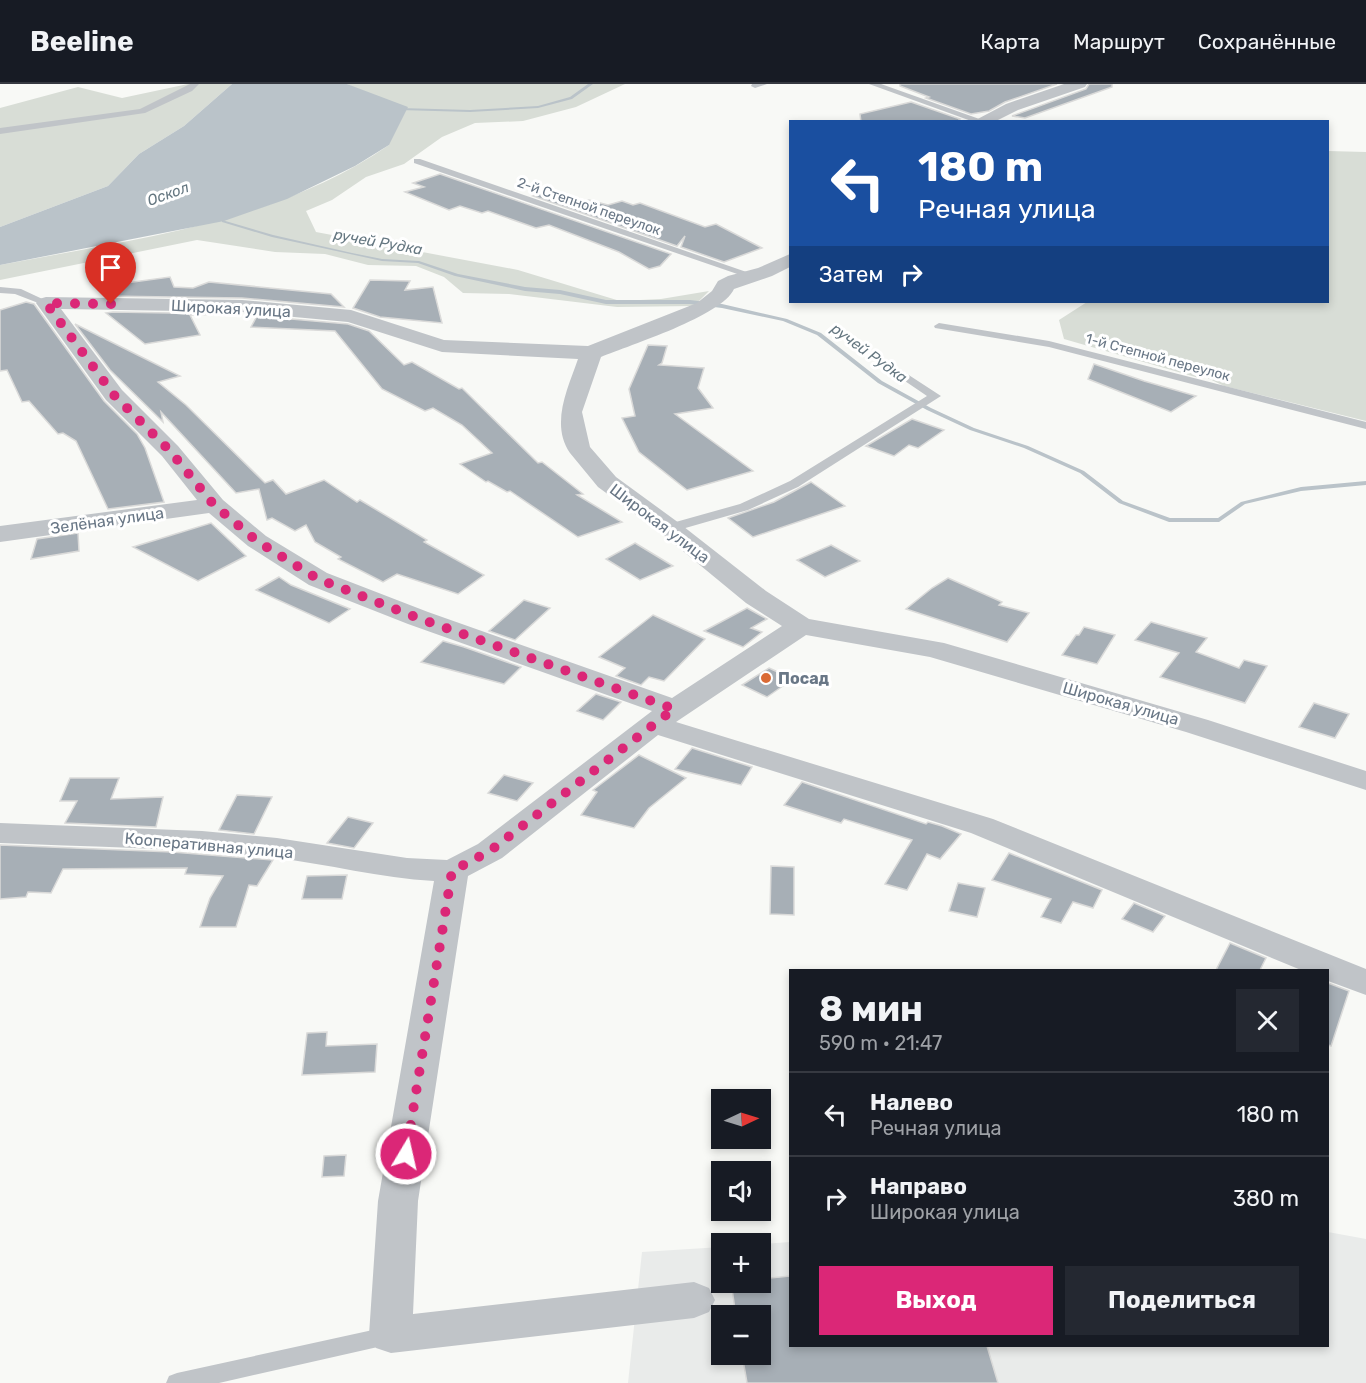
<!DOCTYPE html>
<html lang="ru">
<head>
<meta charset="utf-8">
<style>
  :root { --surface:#171b24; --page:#242831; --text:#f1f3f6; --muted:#9ea1a6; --line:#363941; --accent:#db2777 }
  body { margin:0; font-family:Rubik,sans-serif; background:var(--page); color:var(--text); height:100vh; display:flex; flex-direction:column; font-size:22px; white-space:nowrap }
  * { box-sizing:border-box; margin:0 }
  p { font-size:20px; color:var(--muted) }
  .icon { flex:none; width:33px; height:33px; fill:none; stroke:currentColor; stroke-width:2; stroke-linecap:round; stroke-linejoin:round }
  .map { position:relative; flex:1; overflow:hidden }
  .drawer { position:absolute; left:789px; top:885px; width:540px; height:378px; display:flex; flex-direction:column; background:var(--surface); border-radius:0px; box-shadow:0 3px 9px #0003 }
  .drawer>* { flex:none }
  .hud { position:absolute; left:789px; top:36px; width:540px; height:183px; border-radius:0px; box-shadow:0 3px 9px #0003; background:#1a4fa0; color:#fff; overflow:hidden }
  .needle { width:39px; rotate:86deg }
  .fabs { position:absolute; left:711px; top:1005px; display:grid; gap:12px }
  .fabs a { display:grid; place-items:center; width:60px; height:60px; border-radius:0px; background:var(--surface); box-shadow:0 3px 9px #0003; font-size:30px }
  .pin { position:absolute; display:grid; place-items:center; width:51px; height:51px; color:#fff; margin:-62px -26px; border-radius:50% 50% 50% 0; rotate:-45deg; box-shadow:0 0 6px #0007 }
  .pin .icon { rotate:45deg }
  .me { position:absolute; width:66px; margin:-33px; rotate:9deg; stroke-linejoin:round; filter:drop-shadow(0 0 4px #0008) }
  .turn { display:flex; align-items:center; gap:21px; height:126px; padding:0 30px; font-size:27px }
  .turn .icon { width:78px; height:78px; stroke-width:2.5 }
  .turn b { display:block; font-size:42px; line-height:51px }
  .then { display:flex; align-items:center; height:57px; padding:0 30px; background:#0003; gap:12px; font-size:22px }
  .round { display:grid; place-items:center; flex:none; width:63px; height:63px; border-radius:0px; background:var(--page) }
  .summary { display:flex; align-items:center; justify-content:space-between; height:102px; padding:0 30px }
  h1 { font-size:36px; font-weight:700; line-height:45px }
  .cta { display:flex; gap:12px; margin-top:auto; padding:12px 30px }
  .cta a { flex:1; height:69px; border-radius:0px; background:var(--accent); color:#fff; font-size:24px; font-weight:700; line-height:69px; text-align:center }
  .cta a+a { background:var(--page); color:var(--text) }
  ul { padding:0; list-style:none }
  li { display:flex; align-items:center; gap:18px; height:84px; padding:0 30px; border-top:2px solid var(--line) }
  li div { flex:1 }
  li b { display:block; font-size:22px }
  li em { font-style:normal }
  header { display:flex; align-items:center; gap:36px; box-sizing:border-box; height:84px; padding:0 30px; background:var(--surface); border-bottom:2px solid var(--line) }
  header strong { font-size:28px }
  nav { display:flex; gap:33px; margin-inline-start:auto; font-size:21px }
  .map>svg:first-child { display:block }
  .built { fill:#e9ebea; fill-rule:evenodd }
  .green { fill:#d8ddd6 }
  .water { fill:#bac3c9 }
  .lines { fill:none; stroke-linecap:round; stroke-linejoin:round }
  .stream { fill:#bac3c9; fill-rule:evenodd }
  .building { fill:#a7afb6; stroke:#dadad9; stroke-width:1.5 }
  .lane { fill:#c0c4c8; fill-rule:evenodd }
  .street { fill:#c0c4c8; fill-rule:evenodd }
  .route { stroke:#db2777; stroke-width:10; stroke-dasharray:0 18 }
  .poi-dot { fill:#da6a35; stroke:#fff; stroke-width:2 }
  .labels { text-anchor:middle; stroke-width:6; stroke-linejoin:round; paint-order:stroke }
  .far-street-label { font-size:14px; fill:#697786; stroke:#fff }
  .far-water-label { font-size:15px; font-style:italic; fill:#657781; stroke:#fff }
  .street-label { font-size:16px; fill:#697786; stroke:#fff }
  .poi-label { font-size:16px; font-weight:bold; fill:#697786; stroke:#fff; text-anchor:start }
</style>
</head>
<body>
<header>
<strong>Beeline</strong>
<nav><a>Карта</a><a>Маршрут</a><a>Сохранённые</a></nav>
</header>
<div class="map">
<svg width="1366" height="1299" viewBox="0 0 1366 1299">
  <rect width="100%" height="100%" fill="#f8f9f6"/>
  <path class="built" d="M1328,1148L1366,1155V1299H628L642,1168L721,1163L722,1198H760L761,1160L790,1158V1262H1328ZM722,1232H760V1270H722Z"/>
  <g class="green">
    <path d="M188,0H232L184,42L139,70L108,102L0,143V24L78,3L122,14Z"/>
    <path d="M347,0H625L576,23L523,37L475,39L442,53L404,80L366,93L332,116L306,127L316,148L518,186L620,217L661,215L709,207L694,222L617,223L509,210L463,209L444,193L416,182L368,181L325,170L275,168L197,156L0,196V181C134,155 274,140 389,61L353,3Z"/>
    <path d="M1328,67L1366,68V337L1224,302L1173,277L1199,294L1064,255L1059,236L1087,218H1328Z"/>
  </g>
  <path class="water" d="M232,0H347L408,23L389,61L355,82L287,115L224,137L0,181V143L108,102L139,70L184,42Z"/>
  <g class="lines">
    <g class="stream">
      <path d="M588,0H593L572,15L538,24L470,28L400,26L398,25L400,24L470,26L538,22L570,13Z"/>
      <path d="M222,136L273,151L352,169L382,175L419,177L458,190L525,203L560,206L606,216H690L722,220L787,235L821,249L882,297L931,324L974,344L1028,362L1084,387L1123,417L1170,434H1218L1241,418L1301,403L1366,397V401L1301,407L1245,420L1219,438H1169L1119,419L1080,389L1024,364L970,346L927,326L878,299L817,251L783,237L722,224L690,220H606L560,210L525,207L455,192L418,179L382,177L272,153L222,138Z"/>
    </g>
  </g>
  <g class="building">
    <path d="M900,0H1057L1005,18L989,27L971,30L926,14L929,13L900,2Z"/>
    <path d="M1089,0H1112V3L1025,34L1012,32L1086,5Z"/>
    <path d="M911,18L960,35L957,38H861L860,30Z"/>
    <path d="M440,90L671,170L660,182L649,185L619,168L549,141L536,144L488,127L482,129L460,122L449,126L405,108L424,103L413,99Z"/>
    <path d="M542,108L580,119L589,116L608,121L622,117L633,121L640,119L705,143L716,140L762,164L724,178L681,163L685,152L677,162L533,112Z"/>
    <path d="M170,193L174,203L193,204L209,198L331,210L344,223L242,214L105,212L96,203Z"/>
    <path d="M370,196L410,197L405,206L433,203L442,239L380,233L353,224Z"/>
    <path d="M26,218L34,220L104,317L137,350L145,364L164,418L108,425L76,357L63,349L58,350L29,317L22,318L7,286L0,287V226Z"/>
    <path d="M113,228L227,230L190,231L200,251L145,260L106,229Z"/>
    <path d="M257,232L348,240L369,247L404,281L412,278L459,305L462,304L538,379L542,378L583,410L577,411L622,438L578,453L510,407L507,408L488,397L486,398L460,380L492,369L462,341L433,324L425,327L382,305L335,247L251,243Z"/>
    <path d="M75,240L180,292L158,298L186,321L265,399L273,396L286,410L324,396L357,418L360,416L427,456L424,458L484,491L458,510L397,490L383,498L338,475L341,473L315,458L306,441L295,447L272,434L267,436L259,405L236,409L161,328L163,338L110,286Z"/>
    <path d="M648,261L667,262L662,279L659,281L704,284L698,304L713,324L675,330L753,387L687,406L639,368L622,334L635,332L629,305Z"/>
    <path d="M1094,280L1144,297L1196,312L1171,328L1088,295Z"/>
    <path d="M912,335L944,346L918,364L909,361L894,372L866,362Z"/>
    <path d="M811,398L845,422L753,453L728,434L774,418Z"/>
    <path d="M211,439L246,472L198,497L133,463Z"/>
    <path d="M78,449L79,467L31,475L37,455Z"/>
    <path d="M635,459L673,482L640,496L606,475Z"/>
    <path d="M831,461L860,477L825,493L797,476Z"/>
    <path d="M279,493L291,501L350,525L329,539L256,506Z"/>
    <path d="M948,494L1002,518L999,521L1029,529L1007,558L906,525L932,504Z"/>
    <path d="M524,516L550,524L515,556L489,547Z"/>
    <path d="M747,524L767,535L751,544L762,548L743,563L704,547Z"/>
    <path d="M653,531L705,555L664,597L649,593L641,601L616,592L625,584L599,573Z"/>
    <path d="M1151,538L1207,554L1196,568L1239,584L1244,576L1267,582L1245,619L1160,593L1179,569L1135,556Z"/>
    <path d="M1084,543L1115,551L1097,580L1062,571L1076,551H1079Z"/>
    <path d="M443,557L464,563L521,583L504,600L421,578Z"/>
    <path d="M769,584L793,595L767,613L742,601Z"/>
    <path d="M596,610L621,618L603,636L577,627Z"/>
    <path d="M1314,619L1349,630L1335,654L1299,643Z"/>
    <path d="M692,664L752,683L741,701L675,685Z"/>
    <path d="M639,671L686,694L649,724L634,744L581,731L597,708L593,706Z"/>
    <path d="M504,691L533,699L517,717L488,709Z"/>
    <path d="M70,694H119L111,715L163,713L156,743L65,739L77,717H60Z"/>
    <path d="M802,698L926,740L928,738L942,742L961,750L940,775L927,770L907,806L885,800L912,756L844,735L841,739L784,721Z"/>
    <path d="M237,711L272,713L254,750L219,746Z"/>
    <path d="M348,733L373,739L354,764L327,759Z"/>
    <path d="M0,761L172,768L273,776L257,802L249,801L236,843H200L210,814L223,792L185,790L187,784L63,785L51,809L28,808L26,813L0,815Z"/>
    <path d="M1009,769L1102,806L1093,824L1073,818L1061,839L1041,833L1051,815L992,796Z"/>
    <path d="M771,782L794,783V831L770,830Z"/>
    <path d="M347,791L342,815H302L307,792Z"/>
    <path d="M958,799L985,804L977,833L949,827Z"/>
    <path d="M1134,819L1165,832L1153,848L1122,835Z"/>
    <path d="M1230,859L1266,874L1260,886H1216Z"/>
    <path d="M1328,899L1349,907L1331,962L1328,961Z"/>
    <path d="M327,948L326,962L377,960L375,988L302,991L307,949Z"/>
    <path d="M346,1071L344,1092L322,1093L324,1072Z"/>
    <path d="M790,1192V1262H987L998,1299H747L742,1270H760V1232H736L731,1198H760V1195Z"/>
  </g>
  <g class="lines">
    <g class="lane">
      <path d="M190,0H199L192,7L145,29L0,50V44L140,25Z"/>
      <path d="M752,0H767L755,4L751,2Z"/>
      <path d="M869,0H881L985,37L974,38Z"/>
      <path d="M414,75H420L758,192L749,194L414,79Z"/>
      <path d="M0,203L21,205L51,219L46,222L15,210L0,209Z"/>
      <path d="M939,239L1049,257L1366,338V345L1049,263L935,244L934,242Z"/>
      <path d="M878,271L941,312L798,403L748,426L675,447H665L664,444L665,441L740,420L790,397L927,312L874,276V272Z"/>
      <path d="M391,1242L399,1245L402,1251L399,1257L391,1260L219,1299H166L169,1292L177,1289Z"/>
    </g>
    <g class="street">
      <path d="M1064,0H1087L1085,3L1018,26L994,38H972L1006,20Z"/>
      <path d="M790,170V183L772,192L734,205C722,232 630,261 601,273L582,328L590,363L616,393L679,439L766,507L809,535L944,559L1208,636L1366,687V706L1186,648L930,573L806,551L676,638L993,735L1366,885V911L1328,897V886H1301L971,749L658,651L502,774L468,792L418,1117L413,1230L694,1198L709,1204L715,1216L709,1228L694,1234L391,1269L376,1264L369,1251L378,1117L434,797C380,794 328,780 275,774C184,764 92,763 0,759V739L202,747L277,754L407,774L447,776L478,760L652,627L408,540L309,501L248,462L209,429L0,458V442L197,416L162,372L106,316L36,219L39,215L46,213L242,216L351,226L444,256L588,262L697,219L712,207L718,197L728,192L758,184ZM61,225L242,228L348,238L442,268L578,275C568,304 550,340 570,369L598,403L661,449L746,519L782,542L672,614L428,528L327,489L266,452L223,416L178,362L122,306Z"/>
    </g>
  </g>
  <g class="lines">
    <path class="route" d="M111,220L46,219L114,311L170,367L214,421L257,457L318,495L418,534L674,625L490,767L452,787L406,1070"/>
  </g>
  <circle class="poi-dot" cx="766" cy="594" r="6"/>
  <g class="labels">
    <g class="far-street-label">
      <text transform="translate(589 122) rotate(19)" y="5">2-й Степной переулок</text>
      <text transform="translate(1158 273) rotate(15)" y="5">1-й Степной переулок</text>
    </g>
    <g class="far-water-label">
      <text transform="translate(168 110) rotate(-20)" y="5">Оскол</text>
      <text transform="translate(378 158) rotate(10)" y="5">ручей Рудка</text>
      <text transform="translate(869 269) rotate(36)" y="5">ручей Рудка</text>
    </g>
    <g class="street-label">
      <text transform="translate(231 224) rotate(3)" y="6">Широкая улица</text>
      <text transform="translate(107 436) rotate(-8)" y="6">Зелёная улица</text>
      <text transform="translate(660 439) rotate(37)" y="6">Широкая улица</text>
      <text transform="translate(1121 619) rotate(16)" y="6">Широкая улица</text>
      <text transform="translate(209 761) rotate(5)" y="6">Кооперативная улица</text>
    </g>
    <g class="poi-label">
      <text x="778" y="600">Посад</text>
    </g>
  </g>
</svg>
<div class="fabs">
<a><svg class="needle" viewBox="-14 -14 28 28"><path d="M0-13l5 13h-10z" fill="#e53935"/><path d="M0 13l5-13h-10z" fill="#9ea1a6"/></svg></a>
<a><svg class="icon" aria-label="sound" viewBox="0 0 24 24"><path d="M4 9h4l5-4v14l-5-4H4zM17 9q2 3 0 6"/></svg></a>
<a>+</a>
<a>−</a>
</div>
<div class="pin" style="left:111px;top:220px;background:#d93025"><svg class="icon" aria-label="arrive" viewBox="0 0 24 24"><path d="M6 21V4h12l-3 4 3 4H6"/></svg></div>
<svg class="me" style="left:406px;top:1070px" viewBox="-20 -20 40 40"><circle r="17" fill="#db2777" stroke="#fff" stroke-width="3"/><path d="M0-11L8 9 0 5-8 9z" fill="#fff"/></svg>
<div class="hud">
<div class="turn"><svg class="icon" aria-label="left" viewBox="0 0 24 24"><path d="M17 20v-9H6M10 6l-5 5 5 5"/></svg><div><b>180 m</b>Речная улица</div></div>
<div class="then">Затем<svg class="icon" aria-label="right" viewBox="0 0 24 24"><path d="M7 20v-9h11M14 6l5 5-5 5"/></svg></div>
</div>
<section class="drawer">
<div class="summary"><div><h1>8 мин</h1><p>590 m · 21:47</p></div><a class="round"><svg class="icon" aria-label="close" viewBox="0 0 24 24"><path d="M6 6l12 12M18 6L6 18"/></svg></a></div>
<ul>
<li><svg class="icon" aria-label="left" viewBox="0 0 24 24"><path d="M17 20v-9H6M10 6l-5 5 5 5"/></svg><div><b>Налево</b><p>Речная улица</p></div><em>180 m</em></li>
<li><svg class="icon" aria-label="right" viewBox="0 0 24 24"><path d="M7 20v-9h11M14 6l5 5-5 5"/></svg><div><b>Направо</b><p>Широкая улица</p></div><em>380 m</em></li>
</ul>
<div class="cta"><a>Выход</a><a>Поделиться</a></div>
</section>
</div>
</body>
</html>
